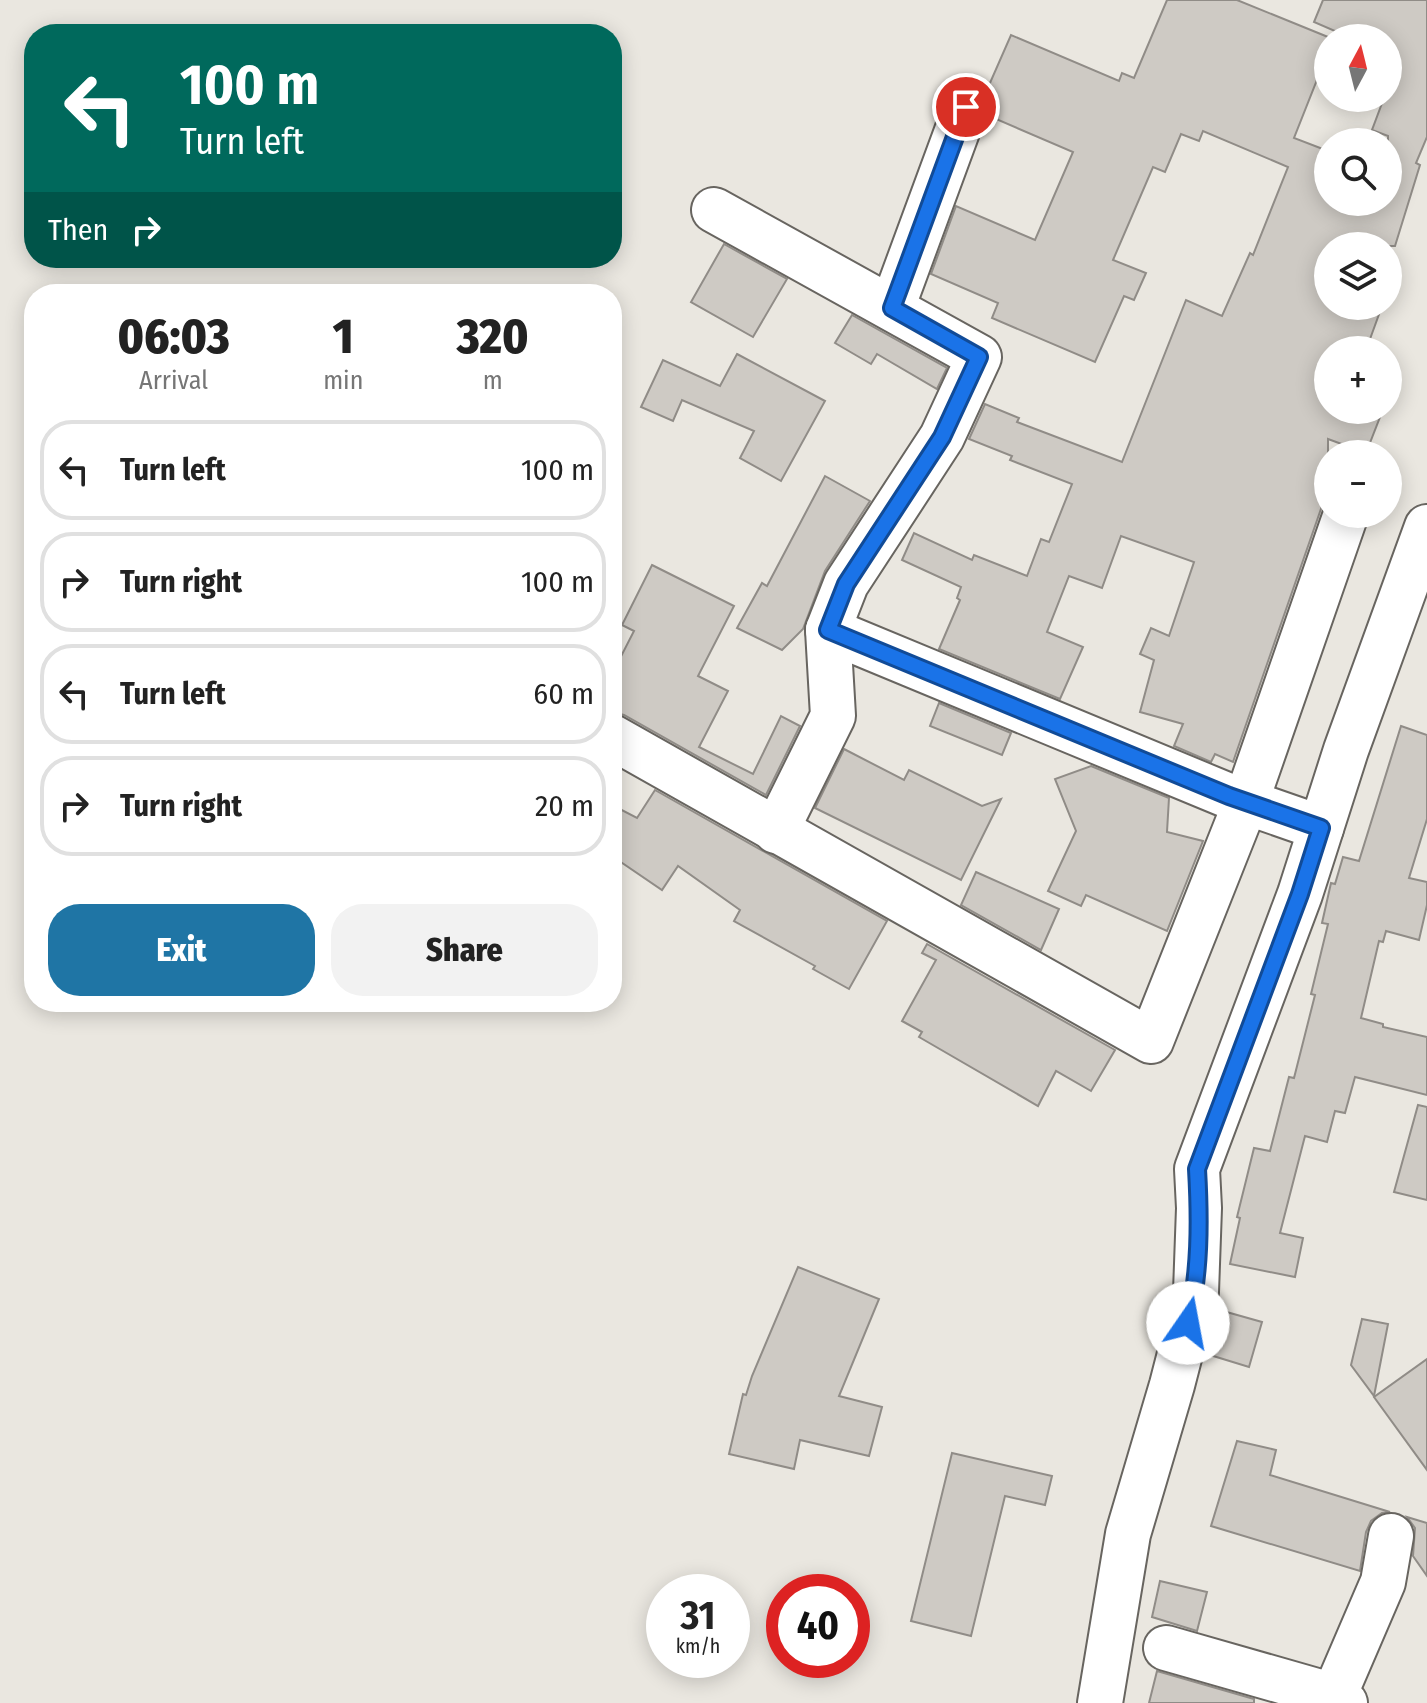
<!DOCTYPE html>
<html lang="en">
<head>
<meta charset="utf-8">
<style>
  :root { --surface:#fff; --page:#f2f2f2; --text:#222; --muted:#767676; --line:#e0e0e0; --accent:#1f75a5 }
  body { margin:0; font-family:"Fira Sans Condensed",sans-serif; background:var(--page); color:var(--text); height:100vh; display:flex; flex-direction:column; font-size:30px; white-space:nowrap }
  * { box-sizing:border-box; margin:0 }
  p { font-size:26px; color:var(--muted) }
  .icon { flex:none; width:44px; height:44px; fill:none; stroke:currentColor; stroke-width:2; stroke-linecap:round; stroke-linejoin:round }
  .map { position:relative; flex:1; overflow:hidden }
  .drawer { position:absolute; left:24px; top:284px; width:598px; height:728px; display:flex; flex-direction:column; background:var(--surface); border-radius:32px; box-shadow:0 4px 20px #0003 }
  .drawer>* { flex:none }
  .hud { position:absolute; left:24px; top:24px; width:598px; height:244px; border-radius:32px; box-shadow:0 4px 20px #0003; background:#00695c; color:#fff; overflow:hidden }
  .needle { width:52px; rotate:7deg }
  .buttons { position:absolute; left:1314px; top:24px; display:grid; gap:16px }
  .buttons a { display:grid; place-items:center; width:88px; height:88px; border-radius:50%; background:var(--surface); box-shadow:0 4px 20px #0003; font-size:40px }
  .speed { position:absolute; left:646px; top:1574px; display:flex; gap:16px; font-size:40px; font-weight:700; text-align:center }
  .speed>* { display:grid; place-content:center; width:104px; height:104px; border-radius:50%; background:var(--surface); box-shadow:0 4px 20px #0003; line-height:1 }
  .speed small { font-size:20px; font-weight:400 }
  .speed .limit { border:12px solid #d22; background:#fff; color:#111 }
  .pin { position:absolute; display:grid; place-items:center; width:68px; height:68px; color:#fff; margin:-34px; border:4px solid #fff; border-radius:50%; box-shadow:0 2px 8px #0007 }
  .me { position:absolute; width:88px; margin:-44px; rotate:12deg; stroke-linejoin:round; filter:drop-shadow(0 0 6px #0008) }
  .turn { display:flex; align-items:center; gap:28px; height:168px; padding:0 24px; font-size:36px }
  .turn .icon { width:104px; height:104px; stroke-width:2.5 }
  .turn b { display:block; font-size:56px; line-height:68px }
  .then { display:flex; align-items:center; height:76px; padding:0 24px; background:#0003; gap:16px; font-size:30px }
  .eta { display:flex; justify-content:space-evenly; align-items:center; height:136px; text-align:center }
  .eta b { font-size:48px; font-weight:800; line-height:56px }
  .action { display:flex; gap:16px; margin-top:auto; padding:16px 24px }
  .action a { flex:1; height:92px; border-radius:32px; background:var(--accent); color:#fff; font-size:32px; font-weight:800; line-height:92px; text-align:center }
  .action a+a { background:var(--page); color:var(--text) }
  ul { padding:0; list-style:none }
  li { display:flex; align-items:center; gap:24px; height:100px; margin:0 16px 12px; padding:0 8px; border:4px solid var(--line); border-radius:32px }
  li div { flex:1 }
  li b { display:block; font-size:30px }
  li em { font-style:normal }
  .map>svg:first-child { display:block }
  .building { fill:#cecac4; stroke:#908c87; stroke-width:2 }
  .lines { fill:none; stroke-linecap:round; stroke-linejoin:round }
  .minor-casing { stroke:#686560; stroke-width:48 }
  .minor { stroke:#fff; stroke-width:44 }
  .route-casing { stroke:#114b97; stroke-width:20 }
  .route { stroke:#1a73e8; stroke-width:14 }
</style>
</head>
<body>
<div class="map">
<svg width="1427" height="1703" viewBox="0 0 1427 1703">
  <rect width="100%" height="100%" fill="#eae7e0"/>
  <g class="building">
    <path d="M1167,0H1237L1328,37V52L1294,138L1328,151V202H1388V136L1372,130L1384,98H1388V38H1351L1314,22L1323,0H1427V137L1416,163L1420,165L1395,246H1328V306H1382L1366,350H1328V410H1360L1380,417L1366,453L1328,439V497L1322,506L1233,762L1215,754L1211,762L1174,746L1183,724L1140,712L1154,660L1140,654L1151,628L1169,636L1194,562L1121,536L1102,588L1069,576L1047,632L1083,647L1060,699L939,649L960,600L957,598L961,587L902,560L914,533L972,560L974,555L1027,576L1041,539L1049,542L1072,484L1010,460L1012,456L969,439L985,404L1019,418L1017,422L1122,462L1186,300L1222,316L1250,253L1253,255L1288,167L1203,131L1199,141L1181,134L1165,172L1153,167L1113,260L1146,273L1134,300L1124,296L1095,362L992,318L998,303L931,274L956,206L1035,240L1073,152L989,116L991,104L986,92L1011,35L1119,81L1122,73L1134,78Z"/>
    <path d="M724,244L787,279L753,337L691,302Z"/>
    <path d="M852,315L947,368L937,389L877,354L871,364L835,343Z"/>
    <path d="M737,354L825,401L781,481L740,458L754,431L682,400L673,421L641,407L663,360L720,386Z"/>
    <path d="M825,476L870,501L825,571L803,629L782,650L737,628L762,583L767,586Z"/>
    <path d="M652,565L734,606L698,676L728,691L699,747L753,774L781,716L800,726L766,795L624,715L612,712V674L634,631L622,625Z"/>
    <path d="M939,703L1011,733L1002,755L930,726Z"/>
    <path d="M1401,726L1427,735V819L1409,878L1427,882V905L1419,940L1386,931L1383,942L1379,941L1361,1018L1383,1024V1027L1427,1037V1095L1355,1077L1345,1113L1335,1111L1327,1142L1305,1136L1280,1233L1303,1238L1295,1277L1230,1264L1240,1218L1237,1217L1254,1148L1270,1151L1289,1077L1294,1078L1315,995L1311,994L1328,924L1322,923L1331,883L1335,884L1343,857L1359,861Z"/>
    <path d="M844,749L904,780L909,770L982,806L1001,799L961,880L815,808Z"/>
    <path d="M1091,766L1169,798L1167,832L1203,841L1167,931L1086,895L1081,906L1048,891L1076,831L1055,779Z"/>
    <path d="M655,790L887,921L849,989L813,969L815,966L734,921L740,910L678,866L662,890L612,856V805L637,818Z"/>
    <path d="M976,872L1059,909L1041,950L961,905Z"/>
    <path d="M927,944L1115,1050L1091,1091L1056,1071L1038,1106L919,1037L922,1032L902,1021L936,960L922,953Z"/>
    <path d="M1418,1105L1427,1107V1200L1394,1192Z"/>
    <path d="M798,1267L879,1299L839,1396L882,1407L869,1456L800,1440L794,1469L729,1454L743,1394L746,1395L752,1376Z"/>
    <path d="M1223,1311L1262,1322L1249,1367L1210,1355Z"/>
    <path d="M1362,1319L1388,1324L1374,1396L1351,1365Z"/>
    <path d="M1427,1359V1470L1374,1397Z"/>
    <path d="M1237,1441L1276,1450L1270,1475L1390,1512L1382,1513L1371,1521L1366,1532L1360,1571L1211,1526Z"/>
    <path d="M952,1453L1052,1476L1045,1505L1005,1496L971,1636L911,1621Z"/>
    <path d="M1407,1517L1427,1523V1576L1413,1556L1415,1528Z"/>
    <path d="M1160,1581L1207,1592L1197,1631L1152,1617Z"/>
    <path d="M1157,1671L1254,1699V1703H1149Z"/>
  </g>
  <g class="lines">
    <defs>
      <g id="minor">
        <path d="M714,210L979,357L942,437L846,584L828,630L833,716L776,831"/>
        <path d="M892,308L966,107"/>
        <path d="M828,630L1229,796L1321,828"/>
        <path d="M612,737L1151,1041L1246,802L1346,514"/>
        <path d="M1166,1648L1334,1696L1345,1703"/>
        <path d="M1334,1696L1383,1582L1391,1536"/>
        <path d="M1100,1703L1128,1534L1172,1385L1196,1292L1199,1208L1197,1169L1300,894L1346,750L1427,527"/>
      </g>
    </defs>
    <use href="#minor" class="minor-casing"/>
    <use href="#minor" class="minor"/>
  </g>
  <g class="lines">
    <defs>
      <path id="route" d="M966,107L892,308L979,357L942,437L846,584L828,630L1229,796L1321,828L1300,894L1197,1169C1200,1221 1200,1273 1188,1323"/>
    </defs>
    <use href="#route" class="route-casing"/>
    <use href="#route" class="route"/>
  </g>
</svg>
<div class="buttons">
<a><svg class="needle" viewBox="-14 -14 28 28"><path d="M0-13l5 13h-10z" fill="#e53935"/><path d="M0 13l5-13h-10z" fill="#767676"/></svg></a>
<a><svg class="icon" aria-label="search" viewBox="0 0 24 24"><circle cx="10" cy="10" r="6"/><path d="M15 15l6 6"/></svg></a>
<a><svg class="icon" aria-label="layers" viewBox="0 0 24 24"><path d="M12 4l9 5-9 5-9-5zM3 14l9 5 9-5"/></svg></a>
<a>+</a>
<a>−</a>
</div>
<div class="speed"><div>31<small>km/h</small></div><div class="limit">40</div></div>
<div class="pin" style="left:966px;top:107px;background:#d93025"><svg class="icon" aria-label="arrive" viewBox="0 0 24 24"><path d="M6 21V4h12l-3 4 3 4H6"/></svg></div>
<svg class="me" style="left:1188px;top:1323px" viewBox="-20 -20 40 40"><circle r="19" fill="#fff"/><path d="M0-13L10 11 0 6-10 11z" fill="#1a73e8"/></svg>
<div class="hud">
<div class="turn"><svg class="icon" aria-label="left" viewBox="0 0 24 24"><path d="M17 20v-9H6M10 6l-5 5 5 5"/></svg><div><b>100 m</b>Turn left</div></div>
<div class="then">Then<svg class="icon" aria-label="right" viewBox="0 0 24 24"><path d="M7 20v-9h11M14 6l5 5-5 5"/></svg></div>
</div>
<section class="drawer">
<div class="eta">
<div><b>06:03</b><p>Arrival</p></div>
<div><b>1</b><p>min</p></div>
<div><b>320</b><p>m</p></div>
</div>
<ul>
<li><svg class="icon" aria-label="left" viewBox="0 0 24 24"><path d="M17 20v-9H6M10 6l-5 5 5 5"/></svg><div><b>Turn left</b></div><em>100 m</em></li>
<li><svg class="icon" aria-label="right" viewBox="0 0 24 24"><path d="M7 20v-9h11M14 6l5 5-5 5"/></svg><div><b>Turn right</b></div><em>100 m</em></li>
<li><svg class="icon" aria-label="left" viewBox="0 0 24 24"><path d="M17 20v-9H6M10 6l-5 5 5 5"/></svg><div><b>Turn left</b></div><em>60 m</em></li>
<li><svg class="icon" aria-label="right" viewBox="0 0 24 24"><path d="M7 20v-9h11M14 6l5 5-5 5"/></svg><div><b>Turn right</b></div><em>20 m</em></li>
</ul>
<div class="action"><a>Exit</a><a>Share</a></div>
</section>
</div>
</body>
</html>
